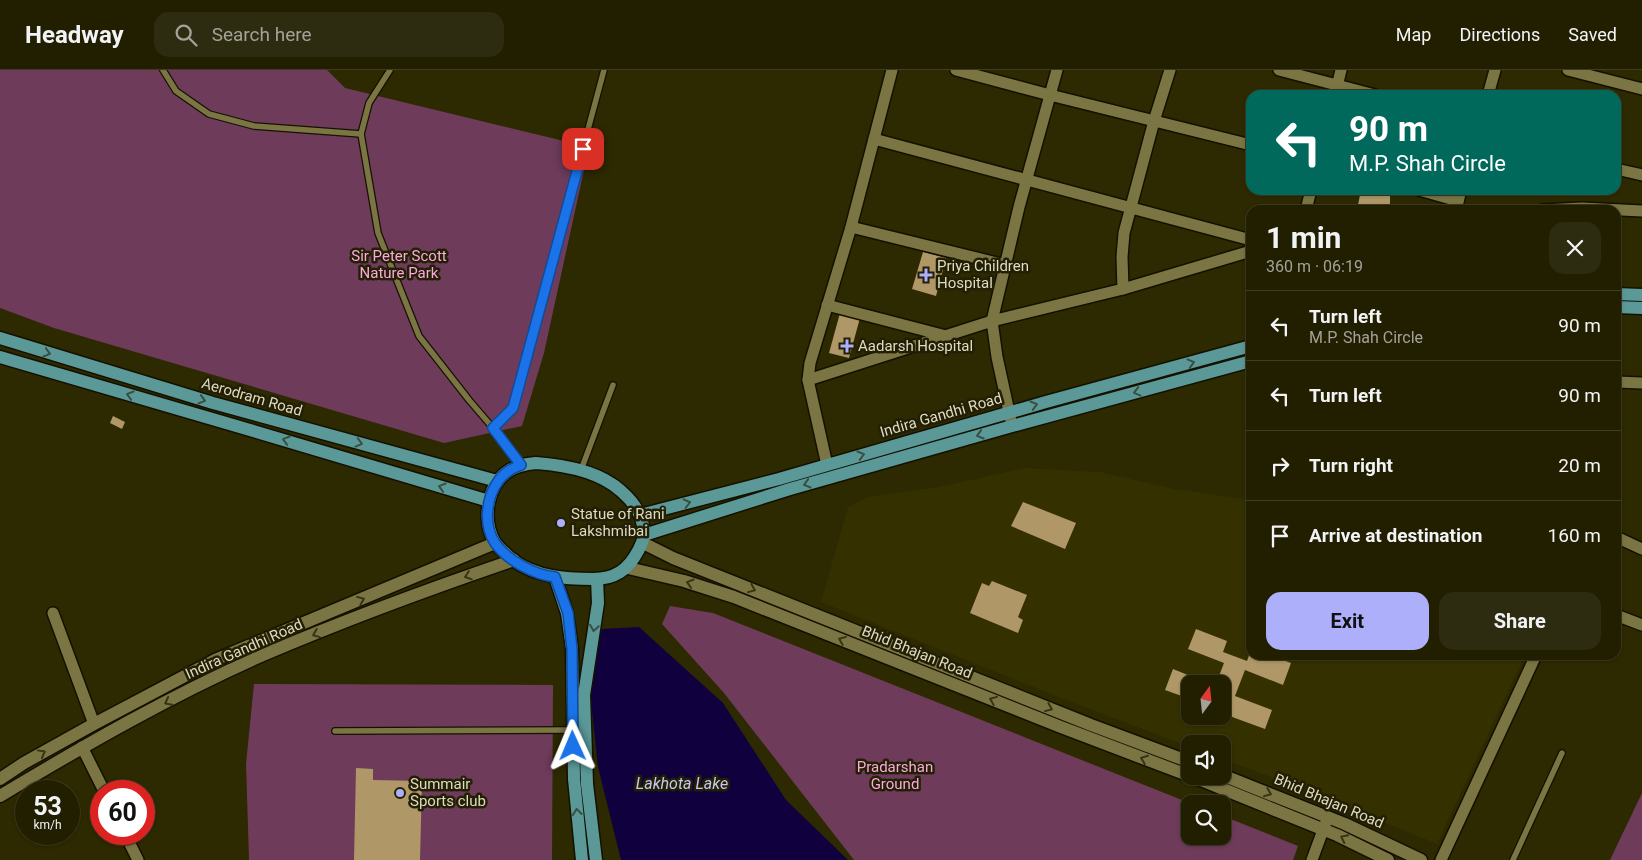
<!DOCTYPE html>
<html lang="en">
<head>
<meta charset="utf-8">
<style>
  :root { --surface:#221f01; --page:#2e2c10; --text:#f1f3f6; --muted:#a2a299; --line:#3f3d23; --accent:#adaffb }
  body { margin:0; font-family:Roboto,sans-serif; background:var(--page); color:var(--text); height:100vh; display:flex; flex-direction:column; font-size:19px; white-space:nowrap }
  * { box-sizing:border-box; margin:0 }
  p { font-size:16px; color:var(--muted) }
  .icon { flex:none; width:28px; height:28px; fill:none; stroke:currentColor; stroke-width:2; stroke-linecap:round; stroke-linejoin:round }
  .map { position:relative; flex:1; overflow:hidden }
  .details { position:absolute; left:1246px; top:135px; width:375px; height:455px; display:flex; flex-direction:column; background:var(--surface); border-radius:15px; box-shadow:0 1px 4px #0004,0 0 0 1px var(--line) }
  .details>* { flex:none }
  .hud { position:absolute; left:1246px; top:20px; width:375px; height:105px; border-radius:15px; box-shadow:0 1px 4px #0004,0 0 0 1px var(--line); background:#00695c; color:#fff; overflow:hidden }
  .needle { width:32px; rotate:15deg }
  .buttons { position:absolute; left:1181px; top:605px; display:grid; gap:10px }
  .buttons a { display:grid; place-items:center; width:50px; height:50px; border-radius:10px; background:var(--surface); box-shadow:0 1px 4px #0004,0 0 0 1px var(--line); font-size:25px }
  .speed { position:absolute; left:15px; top:710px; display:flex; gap:10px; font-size:25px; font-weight:700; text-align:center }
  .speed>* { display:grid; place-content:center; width:65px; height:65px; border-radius:50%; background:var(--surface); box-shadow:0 1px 4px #0004,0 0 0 1px var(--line); line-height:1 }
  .speed small { font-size:12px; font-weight:400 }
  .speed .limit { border:8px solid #d22; background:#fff; color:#111 }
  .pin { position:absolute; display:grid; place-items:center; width:42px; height:42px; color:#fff; margin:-21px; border-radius:10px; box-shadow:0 2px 8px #0006 }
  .me { position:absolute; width:55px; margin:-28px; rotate:359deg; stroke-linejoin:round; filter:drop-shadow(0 0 4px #0008) }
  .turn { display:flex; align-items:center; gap:18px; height:105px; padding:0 20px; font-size:22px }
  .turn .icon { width:65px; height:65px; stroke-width:2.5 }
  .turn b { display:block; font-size:35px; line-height:42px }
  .round { display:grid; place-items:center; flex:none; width:52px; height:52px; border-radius:15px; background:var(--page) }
  .overview { display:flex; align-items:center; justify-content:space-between; height:85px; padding:0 20px }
  h1 { font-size:30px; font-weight:700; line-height:38px }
  .action { display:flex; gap:10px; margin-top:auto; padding:10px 20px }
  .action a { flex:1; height:58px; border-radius:15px; background:var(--accent); color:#111; font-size:20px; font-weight:700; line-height:58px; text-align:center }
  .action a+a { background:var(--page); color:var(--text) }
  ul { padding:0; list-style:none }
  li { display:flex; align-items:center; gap:15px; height:70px; padding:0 20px; border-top:1px solid var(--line) }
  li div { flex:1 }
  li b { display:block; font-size:19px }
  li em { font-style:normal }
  header { display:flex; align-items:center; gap:30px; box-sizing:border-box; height:70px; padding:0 25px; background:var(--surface); border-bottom:1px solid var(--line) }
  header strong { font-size:24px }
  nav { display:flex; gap:28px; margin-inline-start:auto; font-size:18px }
  .search { width:350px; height:45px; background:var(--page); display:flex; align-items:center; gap:12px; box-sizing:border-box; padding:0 18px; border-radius:15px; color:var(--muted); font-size:19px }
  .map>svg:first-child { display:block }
  .built { fill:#353000; fill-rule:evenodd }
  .green { fill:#6e3b5b }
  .water { fill:#10003e }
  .building { fill:#b09768 }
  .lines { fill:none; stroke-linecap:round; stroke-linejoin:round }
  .lane-casing { stroke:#141100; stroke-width:8 }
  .street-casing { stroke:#141100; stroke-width:14 }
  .secondary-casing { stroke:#141100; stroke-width:15 }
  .primary-casing { stroke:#141100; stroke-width:15 }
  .lane { stroke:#7b7543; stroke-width:5.5 }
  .street { stroke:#7b7543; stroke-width:11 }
  .secondary { stroke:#7b7543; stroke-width:12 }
  .primary { stroke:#5b9999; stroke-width:12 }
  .oneway { stroke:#395040 }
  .oneway2 { stroke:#383414 }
  .route-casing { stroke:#114b97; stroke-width:12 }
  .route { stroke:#1a73e8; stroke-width:9 }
  .poi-dot { fill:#adaffb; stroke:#221f05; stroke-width:2 }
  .labels { text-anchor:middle; stroke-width:5; stroke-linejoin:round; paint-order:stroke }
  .park-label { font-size:15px; fill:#fba9db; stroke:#221f05 }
  .poi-label { font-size:15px; fill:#dedbc1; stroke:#221f05; text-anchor:start }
  .street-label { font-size:15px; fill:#dedbc1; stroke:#221f05 }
  .water-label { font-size:16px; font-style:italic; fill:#c6c8f1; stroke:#221f05 }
</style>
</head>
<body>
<header>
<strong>Headway</strong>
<div class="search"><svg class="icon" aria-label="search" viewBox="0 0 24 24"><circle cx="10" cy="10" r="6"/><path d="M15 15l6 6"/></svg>Search here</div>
<nav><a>Map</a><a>Directions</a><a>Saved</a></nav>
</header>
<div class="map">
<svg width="1642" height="790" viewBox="0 0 1642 790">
  <rect width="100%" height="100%" fill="#2d2901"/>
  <path class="built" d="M1025,398L1100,402L1174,419L1251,430V585H1525L1437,774L1305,720L1223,689L1222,674H1190V677L1061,628L821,532L848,437L867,427L938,417ZM1190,614H1222V646H1190Z"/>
  <g class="green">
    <path d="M0,0H327L345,18L589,77L544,283L522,356L444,373L54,258L0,238Z"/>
    <path d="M670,536L713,543L1192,734H1190V766H1222L1223,746L1298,776L1293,790H854L724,623L662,554Z"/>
    <path d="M254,614L553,615L552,790H249L246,694Z"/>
    <path d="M1642,723V790H1610Z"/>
  </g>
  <path class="water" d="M639,557L723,633L786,730L848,790H621L598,697L588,603L602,559Z"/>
  <g class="building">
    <path d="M1361,120H1379L1390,126V135L1370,140H1357Z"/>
    <path d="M1321,134L1339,140H1319Z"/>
    <path d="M923,182L946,188L936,226L912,219Z"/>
    <path d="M840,243L860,248L849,288L829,283Z"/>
    <path d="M113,346L125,352L122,359L110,353Z"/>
    <path d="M1023,432L1076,453L1065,479L1011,456Z"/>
    <path d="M992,511L1027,525L1018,547L1023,550L1018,563L970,543L982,513L989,516Z"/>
    <path d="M1196,559L1227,571L1223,582L1247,591L1251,580V585H1269L1291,593L1283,615L1245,600L1235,626L1272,640L1265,659L1224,644L1221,652L1206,646H1222V614H1216L1224,593L1188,579Z"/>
    <path d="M1173,599L1210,614H1190V629L1165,620Z"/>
    <path d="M356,698L373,699V710L422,711L420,790H354Z"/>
  </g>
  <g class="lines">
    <defs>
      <g id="lane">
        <path d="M163,0L176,21L209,44L254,56L361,64"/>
        <path d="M390,0L369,33L361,64L378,163L419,266L469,330L493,358L521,395"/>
        <path d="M493,358L513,338L604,0"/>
        <path d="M581,400L613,315"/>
        <path d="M335,661L572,660"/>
        <path d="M1513,790L1562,683"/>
      </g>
      <g id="street">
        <path d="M956,0L1050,25L1251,75"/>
        <path d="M1279,0L1375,25"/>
        <path d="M1568,0L1642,19"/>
        <path d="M1335,25L1341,0"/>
        <path d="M1488,25L1495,0"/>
        <path d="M874,69L1251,170"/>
        <path d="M1616,99L1642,105"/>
        <path d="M1419,120L1458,131"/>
        <path d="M1306,140L1311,120"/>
        <path d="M1456,140L1461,120"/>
        <path d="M1542,140L1582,138L1642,141"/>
        <path d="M851,157L1005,195"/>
        <path d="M1123,219L1122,187L1124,163L1154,51L1170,0"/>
        <path d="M827,235L946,266"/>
        <path d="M808,310L992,251L1123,219L1251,181"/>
        <path d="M1616,312L1642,313"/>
        <path d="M1011,351L997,287L992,251L1019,137L1057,0"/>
        <path d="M827,395L808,310L810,293L851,157L892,0"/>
        <path d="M1616,467L1642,479"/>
        <path d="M53,543L94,654"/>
        <path d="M1616,545L1642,555"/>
        <path d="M82,677L104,721"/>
        <path d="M125,764L138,790"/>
        <path d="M1312,790L1326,752"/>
        <path d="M1441,790L1536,585"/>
      </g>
      <g id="secondary">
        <path d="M643,473L673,488L1091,655L1190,692"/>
        <path d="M628,498L684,511L734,527L1061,657L1190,706"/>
        <path d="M1222,705L1345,754L1421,790"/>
        <path d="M1191,706L1337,765L1388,790"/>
        <path d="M0,709L24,693L94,654L215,590L495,473"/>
        <path d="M0,726C85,675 172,625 263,585C345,550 429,519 514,490"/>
      </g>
      <g id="primary">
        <path d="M1616,224L1642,225"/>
        <path d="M1616,237L1642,238"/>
        <path d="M0,268L213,333L497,411"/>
        <path d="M0,287L250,360L489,431"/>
        <path d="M536,393C564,395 599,401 621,421C634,432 643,446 644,463C644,470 641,475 638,481C628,500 615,509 593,509C565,509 536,507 513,490C507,485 498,478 494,471C482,448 487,414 510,400C518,395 527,394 536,393Z"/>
        <path d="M640,445L779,409L1046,332L1251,276"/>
        <path d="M644,465L790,419L1012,356L1251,291"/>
        <path d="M555,507L567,543L572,579L574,709L582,790"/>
        <path d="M596,790L587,714L584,625L598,533L597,509"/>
      </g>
    </defs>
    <use href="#lane" class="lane-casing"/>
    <use href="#street" class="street-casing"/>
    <use href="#secondary" class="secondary-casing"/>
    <use href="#primary" class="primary-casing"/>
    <use href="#lane" class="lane"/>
    <use href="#street" class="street"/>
    <use href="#secondary" class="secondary"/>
    <use href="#primary" class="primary"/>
  </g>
  <defs><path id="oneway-chevron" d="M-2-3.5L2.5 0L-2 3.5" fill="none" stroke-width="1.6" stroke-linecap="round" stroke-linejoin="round" transform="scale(1.25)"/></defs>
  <g class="oneway">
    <use href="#oneway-chevron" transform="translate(47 283) rotate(17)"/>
    <use href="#oneway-chevron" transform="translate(1191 293) rotate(-15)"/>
    <use href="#oneway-chevron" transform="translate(1137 322) rotate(165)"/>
    <use href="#oneway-chevron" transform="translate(130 325) rotate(-164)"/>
    <use href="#oneway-chevron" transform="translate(202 330) rotate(17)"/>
    <use href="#oneway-chevron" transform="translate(1034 335) rotate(-16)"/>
    <use href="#oneway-chevron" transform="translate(980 365) rotate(163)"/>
    <use href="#oneway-chevron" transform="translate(286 370) rotate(-163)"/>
    <use href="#oneway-chevron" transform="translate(359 373) rotate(15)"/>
    <use href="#oneway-chevron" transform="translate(861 385) rotate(-16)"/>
    <use href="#oneway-chevron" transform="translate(807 414) rotate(164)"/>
    <use href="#oneway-chevron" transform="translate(442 417) rotate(-163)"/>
    <use href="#oneway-chevron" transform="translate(687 433) rotate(-14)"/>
    <use href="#oneway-chevron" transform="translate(594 558) rotate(99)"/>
    <use href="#oneway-chevron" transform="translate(577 742) rotate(-96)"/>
  </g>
  <g class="oneway2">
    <use href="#oneway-chevron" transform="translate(468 506) rotate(161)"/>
    <use href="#oneway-chevron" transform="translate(690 513) rotate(-163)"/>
    <use href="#oneway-chevron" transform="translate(752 519) rotate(22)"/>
    <use href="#oneway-chevron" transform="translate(361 530) rotate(-22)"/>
    <use href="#oneway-chevron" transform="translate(316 564) rotate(158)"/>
    <use href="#oneway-chevron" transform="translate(842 570) rotate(-158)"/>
    <use href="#oneway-chevron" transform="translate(993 630) rotate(-158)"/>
    <use href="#oneway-chevron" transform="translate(168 632) rotate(152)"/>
    <use href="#oneway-chevron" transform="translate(1049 638) rotate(22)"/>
    <use href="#oneway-chevron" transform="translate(42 683) rotate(-29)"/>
    <use href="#oneway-chevron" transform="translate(1144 689) rotate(-159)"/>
    <use href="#oneway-chevron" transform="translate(1268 723) rotate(22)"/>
    <use href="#oneway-chevron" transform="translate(1344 768) rotate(-154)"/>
  </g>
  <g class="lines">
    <defs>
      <path id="route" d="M573,676L572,579L568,543L555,507C534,505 507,490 495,473C483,455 486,427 499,410C505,402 512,398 521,395L493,358L513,338L583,79"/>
    </defs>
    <use href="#route" class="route-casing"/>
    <use href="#route" class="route"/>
  </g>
  <g class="poi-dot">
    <path d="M923.5 197.5h5v5h5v5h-5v5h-5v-5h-5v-5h5z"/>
    <path d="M844.5 268.5h5v5h5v5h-5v5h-5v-5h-5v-5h5z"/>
    <circle cx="561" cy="453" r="5"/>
    <circle cx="400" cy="723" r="5"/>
  </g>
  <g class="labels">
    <g class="park-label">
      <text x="399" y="191">Sir Peter Scott<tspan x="399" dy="17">Nature Park</tspan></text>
      <text x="895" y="702">Pradarshan<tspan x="895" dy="17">Ground</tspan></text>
    </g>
    <g class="poi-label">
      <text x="937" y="201">Priya Children<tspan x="937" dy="17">Hospital</tspan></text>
      <text x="858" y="281">Aadarsh Hospital</text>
      <text x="571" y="449">Statue of Rani<tspan x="571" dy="17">Lakshmibai</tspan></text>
      <text x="410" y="719">Summair<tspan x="410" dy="17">Sports club</tspan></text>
    </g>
    <g class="street-label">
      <text transform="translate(252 327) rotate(16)" y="5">Aerodram Road</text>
      <text transform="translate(941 345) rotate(-16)" y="5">Indira Gandhi Road</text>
      <text transform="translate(244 579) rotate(-24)" y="5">Indira Gandhi Road</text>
      <text transform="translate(917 582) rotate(22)" y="5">Bhid Bhajan Road</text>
      <text transform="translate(1329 731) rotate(23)" y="5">Bhid Bhajan Road</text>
    </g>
    <g class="water-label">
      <text x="682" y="719">Lakhota Lake</text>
    </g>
  </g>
</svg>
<div class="buttons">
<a><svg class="needle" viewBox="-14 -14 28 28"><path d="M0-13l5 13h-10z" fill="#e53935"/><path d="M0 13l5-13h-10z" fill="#a2a299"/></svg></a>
<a><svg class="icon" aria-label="sound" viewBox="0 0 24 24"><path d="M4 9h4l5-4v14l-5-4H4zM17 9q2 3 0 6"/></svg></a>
<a><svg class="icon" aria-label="search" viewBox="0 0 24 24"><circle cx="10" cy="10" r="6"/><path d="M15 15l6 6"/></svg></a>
</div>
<div class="speed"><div>53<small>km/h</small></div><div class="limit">60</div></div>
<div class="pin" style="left:583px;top:79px;background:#d93025"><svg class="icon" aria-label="arrive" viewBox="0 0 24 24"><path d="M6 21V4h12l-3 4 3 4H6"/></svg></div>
<svg class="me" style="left:573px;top:676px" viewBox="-20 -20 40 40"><path d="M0-17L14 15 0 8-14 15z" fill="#1a73e8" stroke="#fff" stroke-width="4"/></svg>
<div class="hud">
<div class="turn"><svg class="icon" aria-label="left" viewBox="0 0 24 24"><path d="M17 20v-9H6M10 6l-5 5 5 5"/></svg><div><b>90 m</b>M.P. Shah Circle</div></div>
</div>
<section class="details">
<div class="overview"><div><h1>1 min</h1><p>360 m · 06:19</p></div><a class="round"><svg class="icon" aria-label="close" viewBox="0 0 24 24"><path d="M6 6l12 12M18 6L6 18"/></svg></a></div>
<ul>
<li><svg class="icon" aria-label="left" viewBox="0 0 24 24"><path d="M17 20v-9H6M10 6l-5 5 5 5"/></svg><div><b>Turn left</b><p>M.P. Shah Circle</p></div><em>90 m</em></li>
<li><svg class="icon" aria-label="left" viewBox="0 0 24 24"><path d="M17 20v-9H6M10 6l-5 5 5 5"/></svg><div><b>Turn left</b></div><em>90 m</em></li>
<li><svg class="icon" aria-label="right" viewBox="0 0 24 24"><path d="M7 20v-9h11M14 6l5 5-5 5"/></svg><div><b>Turn right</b></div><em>20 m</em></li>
<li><svg class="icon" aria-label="arrive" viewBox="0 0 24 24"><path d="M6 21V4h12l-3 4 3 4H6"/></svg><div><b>Arrive at destination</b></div><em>160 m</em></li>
</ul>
<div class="action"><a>Exit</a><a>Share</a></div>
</section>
</div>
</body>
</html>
